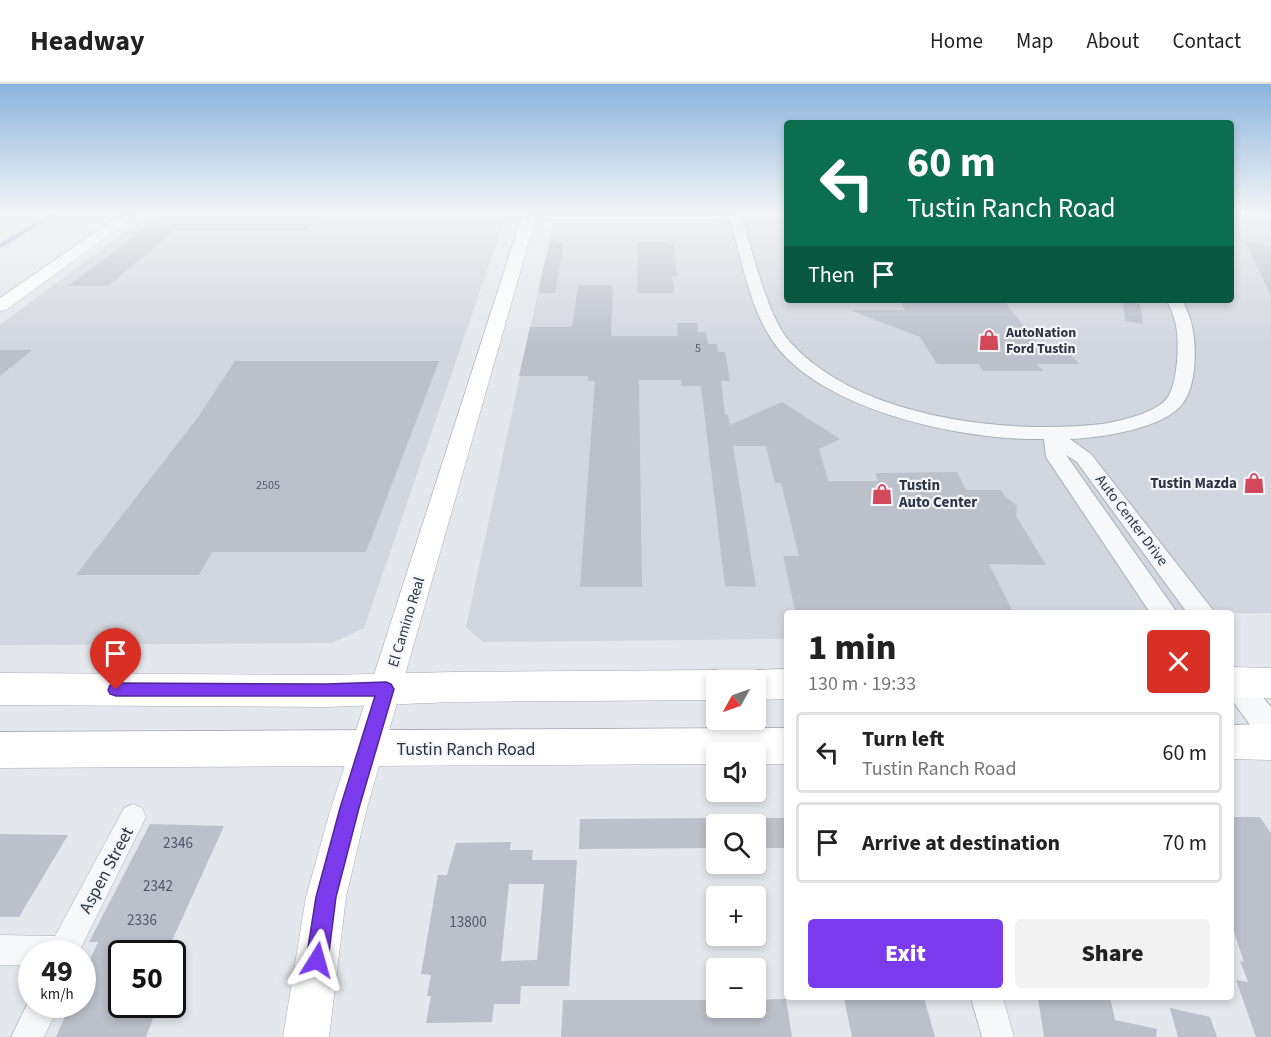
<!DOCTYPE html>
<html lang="en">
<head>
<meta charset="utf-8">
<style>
  :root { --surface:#fff; --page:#f2f2f2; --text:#222; --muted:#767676; --line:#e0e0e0; --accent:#7c3aed }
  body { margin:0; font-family:"Source Sans 3",sans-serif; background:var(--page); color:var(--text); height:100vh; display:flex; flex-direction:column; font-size:22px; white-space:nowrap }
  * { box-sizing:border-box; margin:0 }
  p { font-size:20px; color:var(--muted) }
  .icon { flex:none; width:33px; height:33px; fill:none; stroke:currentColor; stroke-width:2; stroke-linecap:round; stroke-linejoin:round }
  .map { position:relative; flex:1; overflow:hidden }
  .drawer { position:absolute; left:784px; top:526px; width:450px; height:390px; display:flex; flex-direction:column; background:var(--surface); border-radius:6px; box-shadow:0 3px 9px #0003 }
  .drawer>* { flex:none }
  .banner { position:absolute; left:784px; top:36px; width:450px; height:183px; border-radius:6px; box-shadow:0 3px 9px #0003; background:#0b6e4f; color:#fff; overflow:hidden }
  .needle { width:39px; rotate:230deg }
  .tools { position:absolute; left:706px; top:586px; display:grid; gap:12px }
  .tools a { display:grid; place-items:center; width:60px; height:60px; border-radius:6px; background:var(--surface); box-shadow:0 3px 9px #0003; font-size:30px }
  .speed { position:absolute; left:18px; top:856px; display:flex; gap:12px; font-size:30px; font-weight:700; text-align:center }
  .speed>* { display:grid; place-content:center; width:78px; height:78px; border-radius:50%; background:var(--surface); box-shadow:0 3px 9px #0003; line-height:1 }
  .speed small { font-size:15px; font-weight:400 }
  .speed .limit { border:3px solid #111; border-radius:9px; background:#fff; color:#111 }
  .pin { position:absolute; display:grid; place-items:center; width:51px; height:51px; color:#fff; margin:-62px -26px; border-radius:50% 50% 50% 0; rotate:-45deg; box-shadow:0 0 6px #0007 }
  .pin .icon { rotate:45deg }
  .me { position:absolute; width:66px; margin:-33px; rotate:8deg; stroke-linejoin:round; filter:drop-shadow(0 0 4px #0008) }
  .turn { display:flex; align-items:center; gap:21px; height:126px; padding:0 24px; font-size:27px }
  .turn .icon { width:78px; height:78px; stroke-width:2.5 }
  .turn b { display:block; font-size:42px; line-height:51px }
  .then { display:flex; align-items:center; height:57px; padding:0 24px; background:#0003; gap:12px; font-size:22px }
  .round { display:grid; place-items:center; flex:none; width:63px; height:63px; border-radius:6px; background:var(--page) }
  .headline { display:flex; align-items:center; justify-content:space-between; height:102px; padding:0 24px }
  h1 { font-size:36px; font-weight:800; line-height:45px }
  .cta { display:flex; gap:12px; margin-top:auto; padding:12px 24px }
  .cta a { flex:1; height:69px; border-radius:6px; background:var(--accent); color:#fff; font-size:24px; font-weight:800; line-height:69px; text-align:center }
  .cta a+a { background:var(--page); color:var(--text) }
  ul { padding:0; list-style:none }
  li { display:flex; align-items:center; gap:18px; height:81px; margin:0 12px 9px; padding:0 12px; border:3px solid var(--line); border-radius:6px }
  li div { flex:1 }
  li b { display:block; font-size:22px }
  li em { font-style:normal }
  header { display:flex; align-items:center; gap:36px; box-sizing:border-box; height:84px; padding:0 30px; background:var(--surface); border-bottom:2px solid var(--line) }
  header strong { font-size:28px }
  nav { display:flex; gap:33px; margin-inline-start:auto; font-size:21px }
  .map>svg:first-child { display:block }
  .built { fill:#d2d6de }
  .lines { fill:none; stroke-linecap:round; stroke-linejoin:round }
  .stream { stroke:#9fb4cc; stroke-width:4 }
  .building { fill:#bbc0ca; fill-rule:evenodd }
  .minor-casing { stroke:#a9aeb7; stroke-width:1 }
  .tertiary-casing { stroke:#a9aeb7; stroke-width:2 }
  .secondary-casing { stroke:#a9aeb7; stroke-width:1 }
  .primary-casing { stroke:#a3abb8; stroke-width:1 }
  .minor { fill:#f7f8fa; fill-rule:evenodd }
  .tertiary { fill:#f7f8fa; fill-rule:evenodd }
  .secondary { fill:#fff; fill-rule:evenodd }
  .primary { fill:#fff; fill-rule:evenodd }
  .route { fill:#7c3aed; stroke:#51269a; stroke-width:1.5 }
  .labels { text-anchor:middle; stroke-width:4.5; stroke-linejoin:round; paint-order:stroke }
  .number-label { font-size:12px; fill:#4f5766 }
  .far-poi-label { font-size:14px; font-weight:bold; fill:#2b3445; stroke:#f4f6f9; text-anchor:start }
  .poi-label { font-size:15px; font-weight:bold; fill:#2b3445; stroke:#f4f6f9; text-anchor:end }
  .street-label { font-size:15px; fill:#2b3445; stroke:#f4f6f9 }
  .near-number-label { font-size:15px; fill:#4f5766 }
  .near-street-label { font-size:18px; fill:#2b3445; stroke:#f4f6f9 }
</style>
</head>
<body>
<header>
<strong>Headway</strong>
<nav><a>Home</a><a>Map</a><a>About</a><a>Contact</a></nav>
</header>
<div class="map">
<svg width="1271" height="953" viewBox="0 0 1271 953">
  <rect width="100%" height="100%" fill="#e4e7ec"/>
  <g class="built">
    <path d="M150,129H507L364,544L332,559L0,561V241Z"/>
    <path d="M555,129H787L788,216H1232V129H1271V529L788,530L787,555L483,558L466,543Z"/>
  </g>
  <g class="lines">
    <path class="stream" d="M0,162L55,129"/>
  </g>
  <g class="building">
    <path d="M166,129H321L307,146H175L108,202H68Z"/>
    <path d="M550,156L564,159L555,209H538Z"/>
    <path d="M1245,157L1271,161V212Z"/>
    <path d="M637,158H666L674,161L677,192H672L674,209H637Z"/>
    <path d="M578,201H613L611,252H678L677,239H697L698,248H706L708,260H717L718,268H725L730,297H721L725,331H728L730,341L782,318L840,355L819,365L828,397H878L875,389L957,388L966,406H1001L1005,412L1017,422L1016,432L1046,481L989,480L1014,530H796L783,472H799L781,399H775L766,362H733L756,503L725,502L701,302H681V296H639L642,503H580L595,297H588V292H519L530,243H572Z"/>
    <path d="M899,216H1003L1041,263H1064L1079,280H1037L1043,287H983L979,280H937L920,253L852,227V226H905Z"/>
    <path d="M1123,217L1140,220L1143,240L1125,237Z"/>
    <path d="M0,266H32L0,292Z"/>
    <path d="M235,277H439L366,468H212L199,491H76L198,333Z"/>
    <path d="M1232,733H1260L1271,749V953H1256L1236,896L1248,898L1240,877L1244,878L1232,842Z"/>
    <path d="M717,734V764L579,765L580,735Z"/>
    <path d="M756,734H786L788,764H756Z"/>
    <path d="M150,740L224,742L166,870H122V921H158L146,953H56L70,921H82V893L98,858H89Z"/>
    <path d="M0,750L68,751L19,833H0Z"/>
    <path d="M511,758L510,766H533L532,776H577L569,902H521L520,920H494L492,938L426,939L431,912H427L431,891L421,890L438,791H447L456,759ZM509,800H544L537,876L501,877Z"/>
    <path d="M844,914H924L935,953H852Z"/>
    <path d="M1038,914H1110L1115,936L1157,945L1156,953H1044Z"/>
    <path d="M786,915L792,953H561L563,916H717V924H756V916Z"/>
    <path d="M1170,924L1210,933L1217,953H1178Z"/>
  </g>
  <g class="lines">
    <defs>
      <g id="minor">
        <path d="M0,131L5,132V136L0,137Z"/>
        <path d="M133,720L142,724L146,733L78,870H32V882L0,881V851L55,852L124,724Z"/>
        <path d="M32,910V921H59L44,953H11Z"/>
        <path d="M971,914H1003L1014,953H982Z"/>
      </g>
      <g id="tertiary">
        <path d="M532,129H740C753,165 766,232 791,259C859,334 1007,351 1102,340C1120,337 1157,329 1168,313C1178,297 1180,255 1175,237C1173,230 1170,223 1167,216H1183C1185,223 1189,230 1191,238C1197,260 1197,300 1183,319C1164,345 1100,354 1070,355L1091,370L1216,530H1188L1077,378L1066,371L1178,530H1151L1046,373L1044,355C963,357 815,326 770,253C748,218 741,171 729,132L716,135H550L534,132Z"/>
        <path d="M1232,583L1242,587L1271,623V659L1260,655L1232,616Z"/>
      </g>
      <g id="secondary">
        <path d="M123,129H139L6,226L0,227V214Z"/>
        <path d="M523,129H537L367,724L346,813L329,953H283L306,813L331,724Z"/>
      </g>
      <g id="primary">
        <path d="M1232,583L1271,584V614L1232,613Z"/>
        <path d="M788,585V615L756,616V597H739L743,590L756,586Z"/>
        <path d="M717,586L730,590L734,597H717V616L454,618L326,623L0,621V589L326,591L454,588Z"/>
        <path d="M1271,640V676L1232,675V641Z"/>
        <path d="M788,644V680H756V669H717V680L0,684V648Z"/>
      </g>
    </defs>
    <use href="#minor" class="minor-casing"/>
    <use href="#tertiary" class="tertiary-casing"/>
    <use href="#secondary" class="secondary-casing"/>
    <use href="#primary" class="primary-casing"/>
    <use href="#minor" class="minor"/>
    <use href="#tertiary" class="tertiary"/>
    <use href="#secondary" class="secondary"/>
    <use href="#primary" class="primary"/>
  </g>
  <linearGradient id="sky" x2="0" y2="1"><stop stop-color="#8bb4dd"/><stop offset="0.49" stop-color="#f3f4f6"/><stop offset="1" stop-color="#f3f4f6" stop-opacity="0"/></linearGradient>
  <rect width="1271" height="262" fill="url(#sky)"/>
  <path class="route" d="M386,598L391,600L394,605L359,724L336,813L328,876L325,884L317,887L309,884L306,876L316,813L340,724L375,612H116L110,610L108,606L110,601L116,599L326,600Z"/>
  <defs>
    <symbol id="shop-bare" viewBox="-9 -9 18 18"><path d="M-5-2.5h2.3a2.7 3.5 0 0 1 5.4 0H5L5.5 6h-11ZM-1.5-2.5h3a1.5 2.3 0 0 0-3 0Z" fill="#d1495b" stroke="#f4f6f9" stroke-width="2.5" paint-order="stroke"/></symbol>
  </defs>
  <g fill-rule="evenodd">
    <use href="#shop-bare" x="974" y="241" width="30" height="30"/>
    <use href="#shop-bare" x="1239" y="384" width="30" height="30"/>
    <use href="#shop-bare" x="867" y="395" width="30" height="30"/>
  </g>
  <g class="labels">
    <g class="number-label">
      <text x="698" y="268">5</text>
      <text x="268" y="405">2505</text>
    </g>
    <g class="far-poi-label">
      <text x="1006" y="253">AutoNation<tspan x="1006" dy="16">Ford Tustin</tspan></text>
    </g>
    <g class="poi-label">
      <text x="1237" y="404">Tustin Mazda</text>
      <text x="899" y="406" text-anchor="start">Tustin<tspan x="899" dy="17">Auto Center</tspan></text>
    </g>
    <g class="street-label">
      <text transform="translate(1132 436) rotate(53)" y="5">Auto Center Drive</text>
      <text transform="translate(406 538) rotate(-73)" y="5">El Camino Real</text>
    </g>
    <g class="near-number-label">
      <text x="178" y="764">2346</text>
      <text x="158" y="807">2342</text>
      <text x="142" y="841">2336</text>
      <text x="468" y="843">13800</text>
    </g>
    <g class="near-street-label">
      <text x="466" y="671">Tustin Ranch Road</text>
      <text transform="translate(106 786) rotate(-62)" y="6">Aspen Street</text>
    </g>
  </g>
</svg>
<div class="tools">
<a><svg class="needle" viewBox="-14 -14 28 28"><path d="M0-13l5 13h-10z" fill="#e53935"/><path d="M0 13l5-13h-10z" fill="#767676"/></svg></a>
<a><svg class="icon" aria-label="sound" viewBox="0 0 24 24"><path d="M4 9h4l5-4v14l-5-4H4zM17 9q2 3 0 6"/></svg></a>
<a><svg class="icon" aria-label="search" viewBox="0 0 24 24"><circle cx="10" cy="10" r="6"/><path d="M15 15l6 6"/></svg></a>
<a>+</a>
<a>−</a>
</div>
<div class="speed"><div>49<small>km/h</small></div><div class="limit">50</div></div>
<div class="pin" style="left:116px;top:606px;background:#d93025"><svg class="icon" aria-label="arrive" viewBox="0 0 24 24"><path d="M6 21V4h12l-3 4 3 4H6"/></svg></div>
<svg class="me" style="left:317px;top:876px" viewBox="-20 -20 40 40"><path d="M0-17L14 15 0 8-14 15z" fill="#7c3aed" stroke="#fff" stroke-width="4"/></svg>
<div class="banner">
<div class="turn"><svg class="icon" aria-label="left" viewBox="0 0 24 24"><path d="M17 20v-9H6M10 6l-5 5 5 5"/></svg><div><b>60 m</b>Tustin Ranch Road</div></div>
<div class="then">Then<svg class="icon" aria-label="arrive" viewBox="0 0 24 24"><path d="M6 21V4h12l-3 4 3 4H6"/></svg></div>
</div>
<section class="drawer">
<div class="headline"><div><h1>1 min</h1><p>130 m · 19:33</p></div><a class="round" style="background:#d93025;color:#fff"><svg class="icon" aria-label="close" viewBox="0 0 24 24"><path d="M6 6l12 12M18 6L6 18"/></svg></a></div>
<ul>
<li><svg class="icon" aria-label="left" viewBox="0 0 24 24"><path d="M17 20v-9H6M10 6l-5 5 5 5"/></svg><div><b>Turn left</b><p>Tustin Ranch Road</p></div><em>60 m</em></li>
<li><svg class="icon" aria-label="arrive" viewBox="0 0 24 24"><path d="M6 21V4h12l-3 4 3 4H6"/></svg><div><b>Arrive at destination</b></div><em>70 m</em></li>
</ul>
<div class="cta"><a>Exit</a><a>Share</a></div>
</section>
</div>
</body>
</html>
